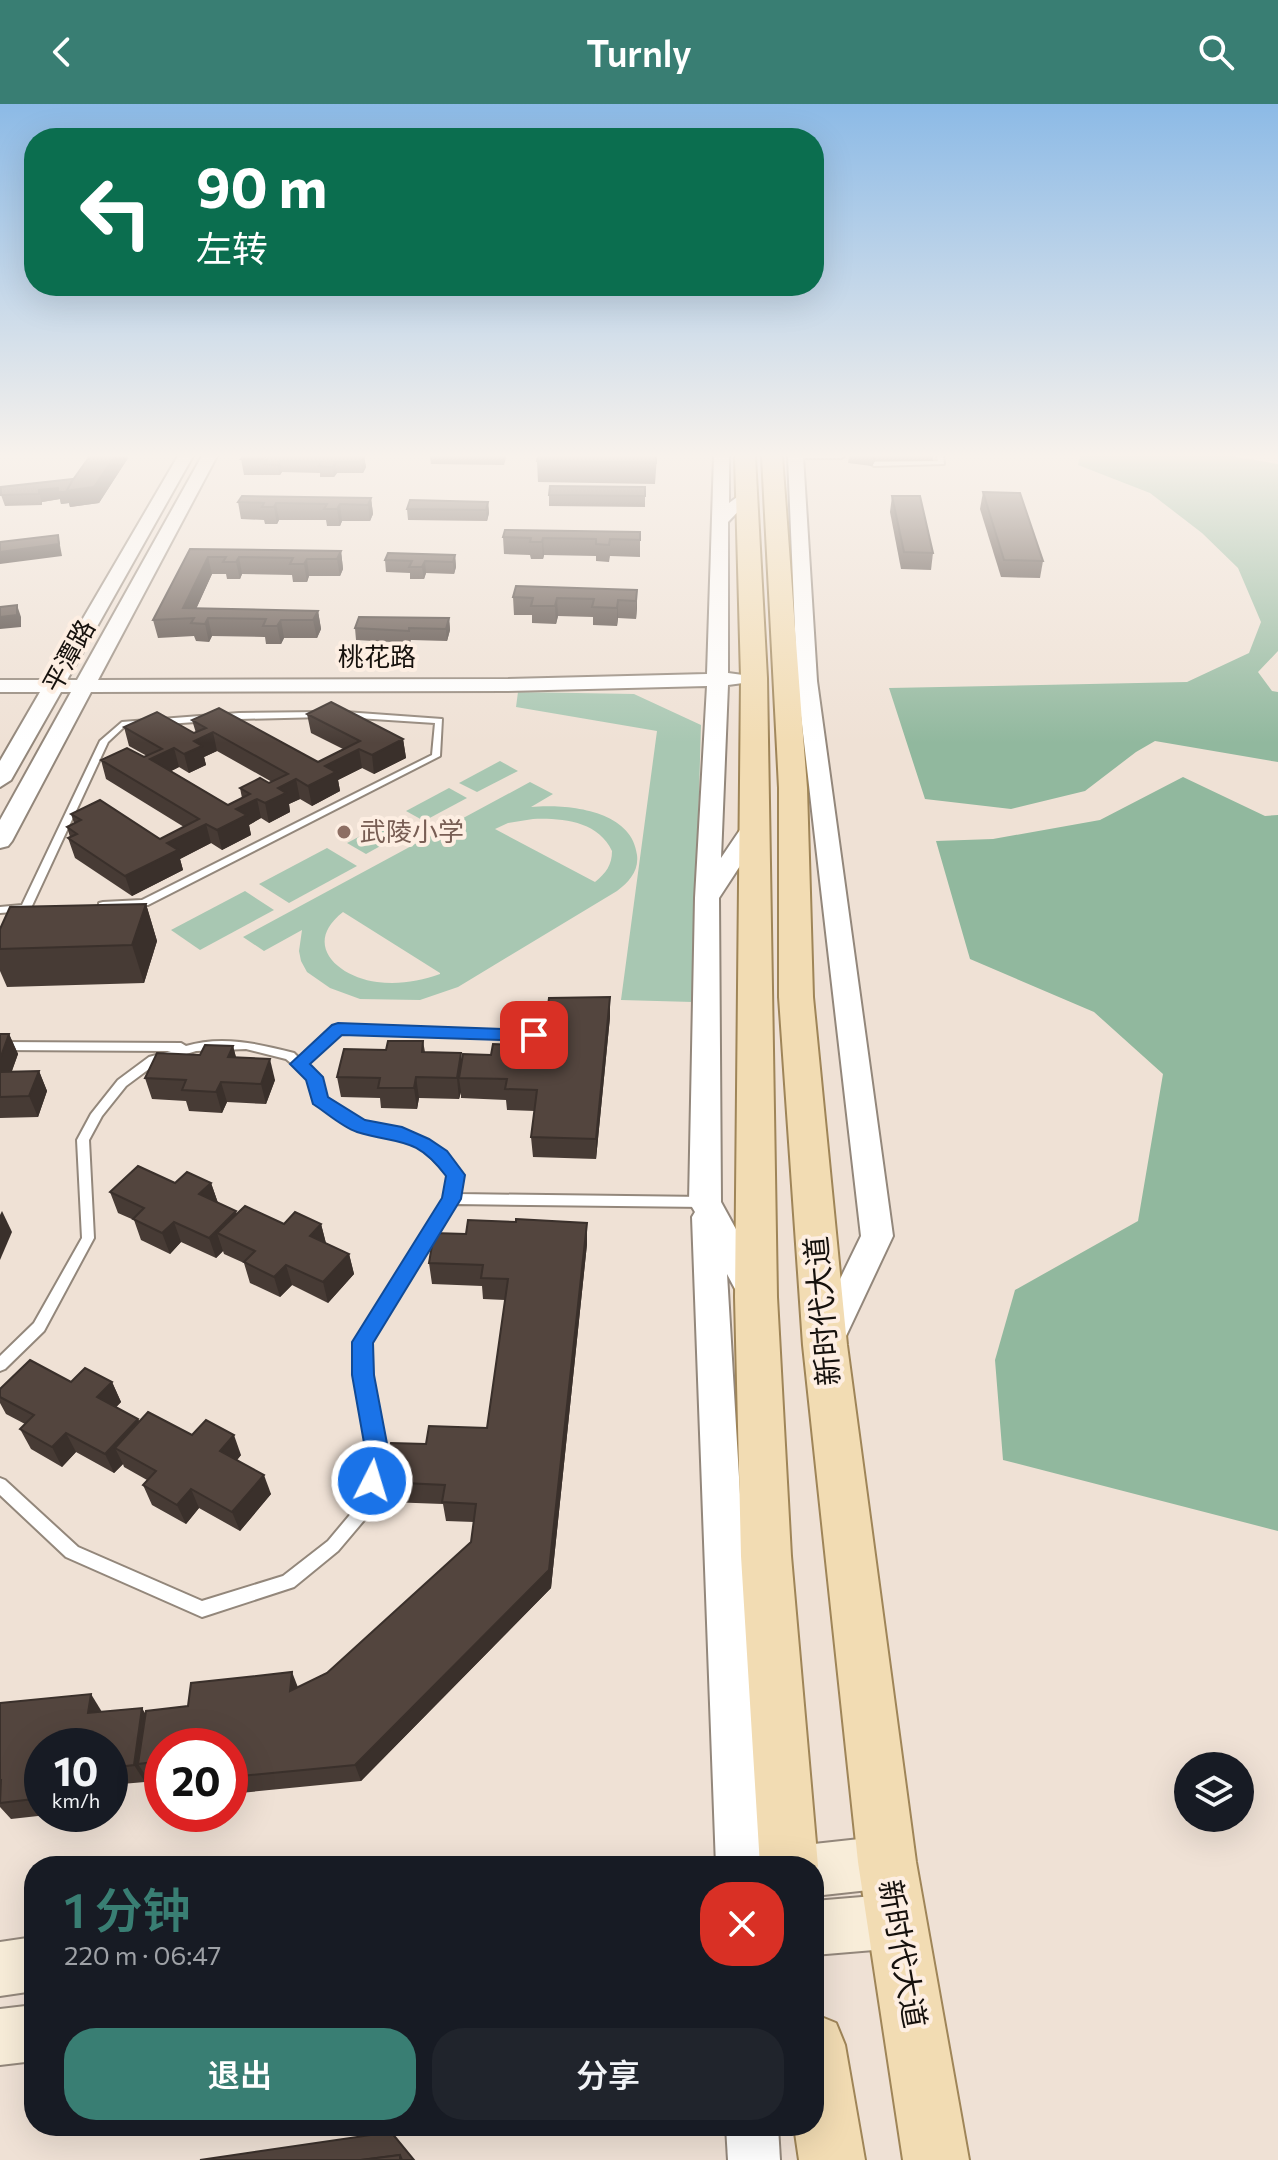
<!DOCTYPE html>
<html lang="zh">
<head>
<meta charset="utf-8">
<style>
  :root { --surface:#171b24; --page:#20242c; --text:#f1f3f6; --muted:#9ea1a6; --accent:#397e73 }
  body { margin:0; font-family:Commissioner,"Noto Sans SC",sans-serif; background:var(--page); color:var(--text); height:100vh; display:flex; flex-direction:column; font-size:30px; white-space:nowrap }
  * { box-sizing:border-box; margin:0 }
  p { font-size:26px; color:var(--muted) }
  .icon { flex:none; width:44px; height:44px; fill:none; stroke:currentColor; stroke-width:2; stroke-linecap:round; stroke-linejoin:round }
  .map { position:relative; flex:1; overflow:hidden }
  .drawer { position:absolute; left:24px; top:1752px; width:800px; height:280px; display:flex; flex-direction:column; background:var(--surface); border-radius:32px; box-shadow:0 8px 32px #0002 }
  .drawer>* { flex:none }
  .top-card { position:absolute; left:24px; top:24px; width:800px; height:168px; border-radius:32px; box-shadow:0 8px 32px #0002; background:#0b6e4f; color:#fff; overflow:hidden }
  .controls { position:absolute; left:1174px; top:1648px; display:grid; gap:16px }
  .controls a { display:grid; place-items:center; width:80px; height:80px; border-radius:50%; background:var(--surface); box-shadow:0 8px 32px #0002; font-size:40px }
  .speed { position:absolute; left:24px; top:1624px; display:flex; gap:16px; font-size:40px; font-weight:700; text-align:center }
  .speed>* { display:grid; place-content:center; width:104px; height:104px; border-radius:50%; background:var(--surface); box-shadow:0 8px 32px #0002; line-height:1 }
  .speed small { font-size:20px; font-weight:400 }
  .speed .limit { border:12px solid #d22; background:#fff; color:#111 }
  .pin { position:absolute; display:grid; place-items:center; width:68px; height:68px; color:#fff; margin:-34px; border-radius:16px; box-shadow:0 4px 12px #0006 }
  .me { position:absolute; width:88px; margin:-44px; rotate:5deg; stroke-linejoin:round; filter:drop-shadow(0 0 6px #0008) }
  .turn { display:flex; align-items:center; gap:28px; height:168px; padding:0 40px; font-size:36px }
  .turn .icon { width:104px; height:104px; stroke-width:2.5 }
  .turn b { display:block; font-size:56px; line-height:68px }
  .round { display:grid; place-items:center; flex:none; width:84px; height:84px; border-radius:32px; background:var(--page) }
  .summary { display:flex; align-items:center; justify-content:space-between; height:136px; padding:0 40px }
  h1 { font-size:48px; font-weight:600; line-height:60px; color:var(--accent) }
  .action { display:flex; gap:16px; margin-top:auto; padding:16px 40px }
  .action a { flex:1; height:92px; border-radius:32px; background:var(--accent); color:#fff; font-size:32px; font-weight:600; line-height:92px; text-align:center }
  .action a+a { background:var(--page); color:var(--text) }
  header { display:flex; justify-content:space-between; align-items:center; height:104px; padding:0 40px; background:var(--accent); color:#fff; font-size:36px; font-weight:600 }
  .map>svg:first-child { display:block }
  .green { fill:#a8c7b2; fill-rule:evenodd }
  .forest { fill:#91b89e }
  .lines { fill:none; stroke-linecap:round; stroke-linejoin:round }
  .service-casing { stroke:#93877b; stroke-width:4 }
  .tertiary-casing { stroke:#93877b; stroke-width:4 }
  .secondary-casing { stroke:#93877b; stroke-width:4 }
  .primary-casing { stroke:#9f8558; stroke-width:4 }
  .service { fill:#fff; fill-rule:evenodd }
  .tertiary { fill:#fff; fill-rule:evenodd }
  .secondary { fill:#f8edd9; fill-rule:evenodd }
  .primary { fill:#f2dcb3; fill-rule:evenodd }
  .wall { fill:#473b35; fill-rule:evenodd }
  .shaded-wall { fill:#3a302b }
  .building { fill:#53453e; stroke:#3a302b; stroke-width:2; fill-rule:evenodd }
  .route { fill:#1a73e8; stroke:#114b97; stroke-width:2 }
  .education-dot { fill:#8d6e63; stroke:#fdeee2; stroke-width:3 }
  .labels { text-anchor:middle; stroke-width:8; stroke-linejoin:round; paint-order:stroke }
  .far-street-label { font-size:26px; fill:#16110d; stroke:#fdeee2 }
  .far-education-label { font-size:26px; fill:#785e54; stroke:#fdeee2; text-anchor:start }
  .street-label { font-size:30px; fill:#16110d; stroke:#fdeee2 }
</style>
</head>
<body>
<header><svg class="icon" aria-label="back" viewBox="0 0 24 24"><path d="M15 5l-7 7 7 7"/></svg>Turnly<svg class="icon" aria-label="search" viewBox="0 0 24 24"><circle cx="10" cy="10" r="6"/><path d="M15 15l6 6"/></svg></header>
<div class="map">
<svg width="1278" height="2056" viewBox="0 0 1278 2056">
  <rect width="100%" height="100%" fill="#efe1d5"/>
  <g class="green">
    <path d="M518,588L634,590L701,621L693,898L621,896L657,627L516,603Z"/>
    <path d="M500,657L518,667L477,688L459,679Z"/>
    <path d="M530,678L553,690L531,703C565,700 632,705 637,751C639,767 629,778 617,787L458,883L420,896L360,895L330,884L307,868L301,857L299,847L302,826L264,847L243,833ZM533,715C562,714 598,717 612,747C612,761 606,769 595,778L495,725L508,719ZM343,808L440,869V870C420,877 399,881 377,878C339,873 301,841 343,808Z"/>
    <path d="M449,684L467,694L424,717L406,707Z"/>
    <path d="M393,715L411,725L366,750L347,739Z"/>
    <path d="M327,744L357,762L289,799L259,780Z"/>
    <path d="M245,787L274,806L200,846L171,826Z"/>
  </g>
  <g class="forest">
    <path d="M1080,352H1231L1278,360V547L1258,568L1272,587L1278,588V658L1155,637L1136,648L1085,687L1011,705L925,695L889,584L1187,578L1249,549L1261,518L1238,464L1202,429L1150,389L1078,361Z"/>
    <path d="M1183,673L1265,712L1278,711V1427L1003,1356L995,1256L1015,1186L1138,1117L1163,970L1094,908L970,855L936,737L993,735L1100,716Z"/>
  </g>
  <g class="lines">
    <defs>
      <g id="service">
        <path d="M792,352H844L841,354H795Z"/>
        <path d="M937,352H943L944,360L874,362L871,360L874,358L938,357Z"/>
        <path d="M322,608L325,609V613L239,615L124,623L108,638L31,804L26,807L0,809V803L22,801L100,637L122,618L239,609Z"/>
        <path d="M345,608L442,615L440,652L148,801L99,803V799L103,798L142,796L432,651L435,619L342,613V609Z"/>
        <path d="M338,921L538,928L540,931L534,935L341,929L306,960L321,973L325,994L362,1018L408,1029L428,1037L448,1054L461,1071L458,1090L705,1093L709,1095L711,1098L709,1101L705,1103L455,1100L369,1239L370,1271L384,1350L371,1408L338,1447L294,1483L202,1513L66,1453L0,1391V1374L5,1376L78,1443L202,1497L283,1472L328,1437L359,1400L370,1350L356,1271L355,1238L445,1095L449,1072L429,1051L420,1044L402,1036L359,1026L331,1010L316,999L310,975L286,955L246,945L196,947L157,959L126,982L102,1012L89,1036L94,1134L44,1227L5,1265L0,1267V1252L34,1219L82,1134L77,1036L91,1010L118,976L149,953L171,947L0,946V938L181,939L186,942C222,931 259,940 294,949L299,954L334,922Z"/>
      </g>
      <g id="tertiary">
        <path d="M178,352H193L67,576H77L202,352H217L98,576L508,575L707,570L714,352H729V399L744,388L752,393L728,418V569L743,571L746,575L743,579L728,581L721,754L746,717H762L766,722L719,794L721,1098L771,1189L766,1198L754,1202L742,1198L727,1170L762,1762H716L692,1113L695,1108L689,1098L695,794L707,582L508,587L91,588L12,737L8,742L0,744V716L71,588H61L11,676L0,683V657L40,588H0V576H47Z"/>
        <path d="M788,352H803L817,577L893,1132L838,1249L826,1253L814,1249L809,1239L861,1132L797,577Z"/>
        <path d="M726,2022H778L780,2056H728Z"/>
      </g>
      <g id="secondary">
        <path d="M887,1732L905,1740L913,1758L905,1776L887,1784L814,1792V1762H790L796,1748L814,1740Z"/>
        <path d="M898,1790L917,1798L925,1817L917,1836L898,1844L814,1851V1797Z"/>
        <path d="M34,1833V1887L0,1892V1838Z"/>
        <path d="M34,1901V1957L0,1961V1905Z"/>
      </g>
      <g id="primary">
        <path d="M735,352H755L767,574L777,1193L791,1452L818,1762L814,1772V1762H760L741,1452L735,1193L741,574Z"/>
        <path d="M762,352H782L807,684L813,893L847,1241L916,1758L969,2056H903L858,1758L803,1241L779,893V684Z"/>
        <path d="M814,1910L836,1919L845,1941L865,2056H799L794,2022H814Z"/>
      </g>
    </defs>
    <use href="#service" class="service-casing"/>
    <use href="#tertiary" class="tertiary-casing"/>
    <use href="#secondary" class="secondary-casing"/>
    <use href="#primary" class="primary-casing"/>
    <use href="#service" class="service"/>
    <use href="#tertiary" class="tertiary"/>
    <use href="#secondary" class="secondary"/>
    <use href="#primary" class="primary"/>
  </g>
  <g class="wall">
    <path d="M364,352L366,363L363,369H337L334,373H320V369L282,368L280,371H244L241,355Z"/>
    <path d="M430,352H506V354L504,361L431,360Z"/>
    <path d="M538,352H657L655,380L538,378L537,357Z"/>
    <path d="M849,352H933V357H875L872,362L848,359Z"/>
    <path d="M128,354L99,399L70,403L69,399L61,400L60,395L42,398V401L5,402L1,391L73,375Z"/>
    <path d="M645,383V403L549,402V391Z"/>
    <path d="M983,388L1043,457L1040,474L1001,473L980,405Z"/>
    <path d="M892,392L933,449L931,466L901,465L890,408Z"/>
    <path d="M371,394L373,410L370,417H342L340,422H327L326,416H279L277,420H265L264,416L241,415L238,398Z"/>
    <path d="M488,398L489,409L487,417L408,416L407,405Z"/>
    <path d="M640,428V453L610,452L609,458L596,457V452L544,451L543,455H531L530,451L504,450L503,433Z"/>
    <path d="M190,445L341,447L343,465L340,472H309L307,478H293L292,471L242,470L240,475H227L226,470H212L196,505L318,507L321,525L317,534H284L281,540H266L265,533L212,532L209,538L196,537L194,532L158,534L153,516Z"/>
    <path d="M455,451L456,463L454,470L426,469L424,475H410V469L386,468L385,456Z"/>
    <path d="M637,486V503L636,515L618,514L617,522L593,521V513L558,512L556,520L532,519V511H514L513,493Z"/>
    <path d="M449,514L450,526L447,537L411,536L410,539L356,536L355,524Z"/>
    <path d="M307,610L403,635L406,654L374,670L362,664L338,676L340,687L312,702L300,695L289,700L290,708L269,719L261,714L249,721L251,731L222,746L211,739L180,755L183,766L132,792L75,754L68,734L70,733L67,723L74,719L71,710L160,735L184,723L106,675L101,656L144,653L147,652L129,642L124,623L194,629H196L192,616L318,658L343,645L311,629ZM217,647L272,678L240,684L242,694L228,701L171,667L179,663L189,669L206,661L204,653Z"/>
    <path d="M146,800L157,837L144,879L7,883L0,867V825Z"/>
    <path d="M610,913L596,1055L533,1053L531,1033L535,1007L507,1006L506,996L461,994V988L459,995L419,994L417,1005L381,1004L380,994L341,993L337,973L386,946L423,937L425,948L462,956L543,942Z"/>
    <path d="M0,930H9L18,950L12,967H39L47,987L38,1013L0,1014Z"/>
    <path d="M233,942L236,953L275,976L266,1000L227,998L222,1009L189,1007L186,997L152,995L145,974L200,951Z"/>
    <path d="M175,1079H211L218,1099L237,1110L284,1120H321L326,1139L349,1150L354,1170L328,1199L292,1181L280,1193L250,1179L244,1159L224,1150L223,1147L216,1154L181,1138L170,1150L141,1136L134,1116L118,1109L110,1088Z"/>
    <path d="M587,1140L551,1484L361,1677L230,1690V1642H162V1675L149,1676L146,1672L145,1678L110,1681V1642H42V1710H56L11,1715L0,1703V1599L102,1608L146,1610L298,1583L327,1569L471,1438L474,1418L446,1417L443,1400L388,1398L383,1378L426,1340L487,1324L505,1196L483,1195L482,1182L432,1180L429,1159Z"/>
    <path d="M71,1278H112L121,1298L116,1303L138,1315L139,1317L192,1331L241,1351L237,1356L271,1390L240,1427L199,1404L186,1420L152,1401L143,1381L147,1376L124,1363L123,1360L114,1369L76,1348L62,1363L31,1345L20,1325L25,1320L6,1310L0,1299V1285Z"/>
  </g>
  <g class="shaded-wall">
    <path d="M115,352H127L128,354L99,399L70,403L69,399L61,400L60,395L42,398V401L39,386L79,375Z"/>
    <path d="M364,352L366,363L363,369L361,358Z"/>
    <path d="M873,352H876L875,357L872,362Z"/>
    <path d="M280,357L282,368L280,371L278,361Z"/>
    <path d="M335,358L337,369L334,373L333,363Z"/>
    <path d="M371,394L373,410L370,417L368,401Z"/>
    <path d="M488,398L489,409L487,417L486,406Z"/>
    <path d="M276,399L279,416L277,420L274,403Z"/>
    <path d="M340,400L342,417L340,422L337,405Z"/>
    <path d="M58,431L62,452L0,460V448Z"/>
    <path d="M543,434L544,451L543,455L542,438Z"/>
    <path d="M341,447L343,465L340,472L337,455Z"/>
    <path d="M455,451L456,463L454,470L453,458Z"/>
    <path d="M208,453L212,470L192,514L183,504Z"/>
    <path d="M239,453L242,470L240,475L236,458Z"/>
    <path d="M307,455L309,472L307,478L304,460Z"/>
    <path d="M425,457L426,469L424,475L422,463Z"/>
    <path d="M637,486V503L636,515V497Z"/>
    <path d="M557,494L558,512L556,520L555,502Z"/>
    <path d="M618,496V514L617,522V504Z"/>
    <path d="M17,501L21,513V523L0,525V513Z"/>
    <path d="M318,507L321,525L317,534L313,516Z"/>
    <path d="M208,514L212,532L209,538L205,520Z"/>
    <path d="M449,514L450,526L447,537L446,525Z"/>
    <path d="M281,516L284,534L281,540L277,522Z"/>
    <path d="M213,628L217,647L204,653L206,661L189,669L184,650L194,637Z"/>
    <path d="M403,635L406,654L374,670L372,651Z"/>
    <path d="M174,644L179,663L156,675L150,655Z"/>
    <path d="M359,645L362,664L338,676L340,687L312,702L308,682L325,662Z"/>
    <path d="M296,675L300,695L289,700L290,708L269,719L265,699L278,684Z"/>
    <path d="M257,695L261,714L249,721L251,731L222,746L217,726L236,705Z"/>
    <path d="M206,720L211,739L180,755L183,766L132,792L125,772L167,739Z"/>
    <path d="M146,800L157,837L144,879L132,841Z"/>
    <path d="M610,893V913L596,1055V1035Z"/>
    <path d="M9,930L18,950L4,988L0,979V955Z"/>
    <path d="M233,942L238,962L228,953Z"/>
    <path d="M461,949L464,970L459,974L461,988L459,995L457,974Z"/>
    <path d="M270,955L275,976L266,1000L261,980Z"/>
    <path d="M39,967L47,987L38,1013L29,992Z"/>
    <path d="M416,973L419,994L417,1005L414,984Z"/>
    <path d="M221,978L227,998L222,1009L216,988Z"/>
    <path d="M211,1079L218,1099L199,1090Z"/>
    <path d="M2,1107L12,1128L0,1156V1111Z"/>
    <path d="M236,1107L242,1128L217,1129L223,1147L216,1154L209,1134Z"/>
    <path d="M174,1118L181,1138L170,1150L162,1129Z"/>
    <path d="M587,1119V1140L551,1484L361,1677L355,1661L549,1466Z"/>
    <path d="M321,1120L326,1140L310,1132Z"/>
    <path d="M349,1150L354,1170L328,1199L323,1178Z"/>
    <path d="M286,1161L292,1181L280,1193L274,1173Z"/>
    <path d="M112,1278L121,1298L107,1313L97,1293Z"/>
    <path d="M138,1315L147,1334L115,1344L123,1360L114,1369L105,1350Z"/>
    <path d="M66,1329L76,1348L62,1363L52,1343Z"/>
    <path d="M234,1331L241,1351L228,1367L220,1347Z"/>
    <path d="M264,1371L271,1390L240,1427L232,1408Z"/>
    <path d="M191,1385L199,1404L186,1420L177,1401Z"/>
    <path d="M292,1568L299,1586L290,1587Z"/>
    <path d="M91,1590L102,1608L88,1609Z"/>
    <path d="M142,1604L152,1621L138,1660L146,1672L145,1678L134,1661Z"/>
  </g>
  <g class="building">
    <path d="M90,352H115L94,383L65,387Z"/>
    <path d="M243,352H266L264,355H241Z"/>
    <path d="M269,352H364L361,358H335L333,363L319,362L321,358L280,357L278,361L265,360Z"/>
    <path d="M538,352H656V359L537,357Z"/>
    <path d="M73,375L66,388H58V384L39,386V390L1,391V383Z"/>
    <path d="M550,382L645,383V392L549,391Z"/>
    <path d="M983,388L1020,389L1043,457L1004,456Z"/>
    <path d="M242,392L371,394L368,401L340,400L337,405H324L327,400L276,399L274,403H262L264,399L238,398Z"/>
    <path d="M892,392H920L933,449L904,448Z"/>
    <path d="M410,396L488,398L486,406L407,405Z"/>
    <path d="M505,426L640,428V436L610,435L609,441L596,440V435L543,434L542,438H530L531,434L503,433Z"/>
    <path d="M58,431L59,440L0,448V438Z"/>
    <path d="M190,445L341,447L337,455H307L304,460H290L293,454L239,453L236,458H223L226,453H208L183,504L318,507L313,516H281L277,522H263L266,515L208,514L205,520L191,519L194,514L153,516Z"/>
    <path d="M388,449L455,451L453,458L425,457L422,463H409L412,457L385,456Z"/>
    <path d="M516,482L637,486L636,497L618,496L617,504L592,503L594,495L557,494L555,502H531L533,494L513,493Z"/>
    <path d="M17,501V511L0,513V503Z"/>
    <path d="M359,513L449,514L446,525L409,524V527L355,524Z"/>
    <path d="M331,598L403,635L372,651L359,645L325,662L336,668L308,682L296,675L278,684L286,689L265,699L257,695L236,705L247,711L217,726L206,720L167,739L178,746L125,772L68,734L77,730L67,723L81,716L71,710L100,696L160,735L199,715L101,656L127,644L144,653L162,645L124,623L157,608L194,629L206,624L192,616L219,604L318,658L360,637L307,610ZM213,628L288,670L269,679L260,674L240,684L250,690L228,701L150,655L174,644L184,650L202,642L194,637Z"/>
    <path d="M146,800L132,841L0,845V825L10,803Z"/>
    <path d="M610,893L596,1035L531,1033L537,986L505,985L507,975L459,974L463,950L491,951L493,940L543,942L549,894Z"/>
    <path d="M0,930H9L0,955Z"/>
    <path d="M388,937H423L422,948L461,949L457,974L416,973L414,984H378L380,974L337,973L344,945L386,946Z"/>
    <path d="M205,941L233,942L228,953L270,955L261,980L221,978L216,988L182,986L186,976L145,974L157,949L200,951Z"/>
    <path d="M39,967L29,992L0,993V968Z"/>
    <path d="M138,1062L175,1079L187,1068L211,1079L199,1090L236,1107L209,1134L174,1118L162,1129L133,1115L144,1104L110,1088Z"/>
    <path d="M245,1102L284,1120L295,1108L321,1120L310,1132L349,1150L323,1178L286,1161L274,1173L244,1158L255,1147L217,1129Z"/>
    <path d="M516,1115L587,1119L549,1466L355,1661L230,1673V1642H162V1657L138,1660L146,1607L188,1602L191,1579L292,1568L290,1587L327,1569L471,1438L476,1400L442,1398L445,1381L383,1378L391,1339L426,1340L429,1322L487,1324L508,1175L481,1174L483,1161L429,1159L434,1129L466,1130L468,1116L516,1118Z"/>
    <path d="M30,1256L71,1278L85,1264L112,1278L97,1293L138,1315L105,1350L66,1329L52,1343L20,1325L34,1311L0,1293V1285Z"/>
    <path d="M148,1308L192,1331L206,1316L234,1331L220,1347L264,1371L232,1408L191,1385L177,1401L143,1381L156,1367L115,1344Z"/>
    <path d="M91,1590L88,1609L142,1604L134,1661L110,1664V1642H42V1694L0,1699L1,1676H0V1599Z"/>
    <path d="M391,2028L414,2056H402L400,2051L361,2056H200Z"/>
    <path d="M400,2051V2056H361Z"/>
  </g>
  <linearGradient id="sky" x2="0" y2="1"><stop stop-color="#8cbae6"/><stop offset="0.55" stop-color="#f8f2ec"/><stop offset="1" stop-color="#f8f2ec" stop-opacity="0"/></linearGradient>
  <rect width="1278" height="639" fill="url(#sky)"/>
  <path class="route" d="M338,919L534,926L542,931L534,937L342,931L310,960L323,973L328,993L365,1016L402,1023L429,1035L447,1047L465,1071L461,1095L373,1239L374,1271L389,1350L380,1384L372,1387L364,1384L360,1377L366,1350L352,1271V1238L442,1094L446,1072C415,1031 399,1041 357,1028C342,1023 327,1009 313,1000L306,976L290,960L332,921Z"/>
  <circle class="education-dot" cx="344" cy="728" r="8"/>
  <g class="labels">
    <g class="far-street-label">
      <text transform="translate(69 552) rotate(-61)" y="9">平潭路</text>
      <text x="377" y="562">桃花路</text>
    </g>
    <g class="far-education-label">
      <text x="360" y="737">武陵小学</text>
    </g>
    <g class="street-label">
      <text transform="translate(823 1207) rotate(-95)" y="10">新时代大道</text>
      <text transform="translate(902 1850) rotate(80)" y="10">新时代大道</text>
    </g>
  </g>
</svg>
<div class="controls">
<a><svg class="icon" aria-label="layers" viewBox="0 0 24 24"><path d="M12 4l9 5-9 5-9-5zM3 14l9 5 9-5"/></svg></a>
</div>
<div class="speed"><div>10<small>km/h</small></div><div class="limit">20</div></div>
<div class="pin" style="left:534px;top:931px;background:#d93025"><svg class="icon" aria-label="arrive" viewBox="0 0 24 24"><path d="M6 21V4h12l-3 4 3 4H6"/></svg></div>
<svg class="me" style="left:372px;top:1377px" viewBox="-20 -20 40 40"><circle r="17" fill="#1a73e8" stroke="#fff" stroke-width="3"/><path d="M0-11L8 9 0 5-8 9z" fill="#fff"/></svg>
<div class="top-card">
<div class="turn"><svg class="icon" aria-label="left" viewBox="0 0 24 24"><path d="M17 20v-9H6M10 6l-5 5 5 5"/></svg><div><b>90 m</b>左转</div></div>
</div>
<section class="drawer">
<div class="summary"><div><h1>1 分钟</h1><p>220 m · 06:47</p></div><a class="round" style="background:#d93025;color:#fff"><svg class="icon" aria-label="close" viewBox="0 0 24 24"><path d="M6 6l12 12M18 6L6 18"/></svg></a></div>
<div class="action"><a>退出</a><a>分享</a></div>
</section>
</div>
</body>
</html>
